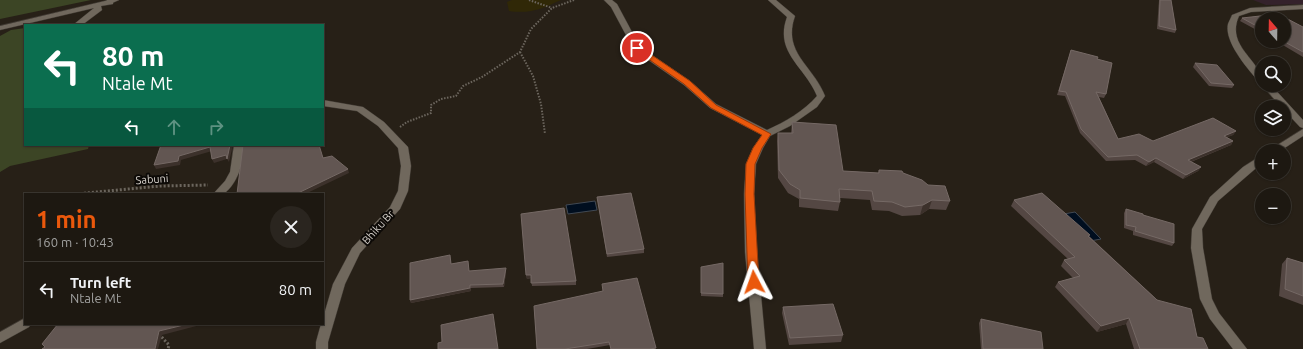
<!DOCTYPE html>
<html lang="en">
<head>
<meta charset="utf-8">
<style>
  :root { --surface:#1d1811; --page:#2a251f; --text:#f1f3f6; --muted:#a0a09f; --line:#3b3731; --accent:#ea580c }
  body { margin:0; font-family:Ubuntu,sans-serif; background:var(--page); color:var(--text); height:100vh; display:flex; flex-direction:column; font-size:15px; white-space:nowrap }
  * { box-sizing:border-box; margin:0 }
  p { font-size:13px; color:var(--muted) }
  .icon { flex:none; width:22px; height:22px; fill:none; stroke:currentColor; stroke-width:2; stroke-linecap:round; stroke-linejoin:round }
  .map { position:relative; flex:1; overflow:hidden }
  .side { position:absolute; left:24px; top:193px; width:300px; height:132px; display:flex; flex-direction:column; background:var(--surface); border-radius:0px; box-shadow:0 1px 3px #0004,0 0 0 1px var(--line) }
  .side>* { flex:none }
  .banner { position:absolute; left:24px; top:24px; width:300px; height:122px; border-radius:0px; box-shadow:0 1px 3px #0004,0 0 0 1px var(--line); background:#0b6e4f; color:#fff; overflow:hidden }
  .needle { width:26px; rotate:340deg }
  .fabs { position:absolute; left:1255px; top:12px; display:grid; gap:8px }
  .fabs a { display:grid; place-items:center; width:36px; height:36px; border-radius:50%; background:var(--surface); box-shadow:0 1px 3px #0004,0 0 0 1px var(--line); font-size:20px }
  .pin { position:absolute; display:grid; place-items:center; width:34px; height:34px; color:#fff; margin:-17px; border:2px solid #fff; border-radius:50%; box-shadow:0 1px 4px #0007 }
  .me { position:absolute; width:44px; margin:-22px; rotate:356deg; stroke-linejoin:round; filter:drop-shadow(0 0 3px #0008) }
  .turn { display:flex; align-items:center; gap:14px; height:84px; padding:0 12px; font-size:18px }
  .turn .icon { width:52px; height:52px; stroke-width:2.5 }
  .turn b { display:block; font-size:28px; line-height:34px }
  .lanes { display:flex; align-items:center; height:38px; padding:0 12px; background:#0003; justify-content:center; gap:20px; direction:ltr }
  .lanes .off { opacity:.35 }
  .round { display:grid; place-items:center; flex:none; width:42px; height:42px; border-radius:21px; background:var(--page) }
  .headline { display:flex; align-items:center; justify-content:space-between; height:68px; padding:0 12px }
  h1 { font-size:24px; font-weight:700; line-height:30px; color:var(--accent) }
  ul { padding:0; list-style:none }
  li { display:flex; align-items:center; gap:12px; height:56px; padding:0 12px; border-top:1px solid var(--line) }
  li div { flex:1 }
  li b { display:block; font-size:15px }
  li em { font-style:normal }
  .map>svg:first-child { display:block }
  .education { fill:#34222b }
  .green { fill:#3c4525 }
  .sand { fill:#302807 }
  .water { fill:#000e1f; stroke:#414953 }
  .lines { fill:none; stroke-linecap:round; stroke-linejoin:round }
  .minor-casing { stroke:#403a33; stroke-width:1 }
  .tertiary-casing { stroke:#403a33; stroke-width:1 }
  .path-far1 { stroke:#6c665e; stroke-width:2; stroke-dasharray:1.5 1.5; stroke-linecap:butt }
  .path { stroke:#6c665e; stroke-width:3; stroke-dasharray:2 2; stroke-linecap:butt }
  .minor { fill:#70685d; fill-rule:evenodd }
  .tertiary { fill:#70685d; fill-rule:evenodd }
  .wall { fill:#544743 }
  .shaded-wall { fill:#3c312b }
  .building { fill:#625652; stroke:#756965 }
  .route { fill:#ea580c; stroke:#983908 }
  .labels { text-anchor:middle; stroke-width:4; stroke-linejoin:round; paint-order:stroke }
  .street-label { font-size:11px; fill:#d8d3cd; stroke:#0d0a07 }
</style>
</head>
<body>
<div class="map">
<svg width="1303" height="349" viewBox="0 0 1303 349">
  <rect width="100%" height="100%" fill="#272017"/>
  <path class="education" d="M1253,0H1303V4L1266,5Z"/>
  <g class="green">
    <path d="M0,0H91L0,19Z"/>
    <path d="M25,28V145H89L88,149L10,166L0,172V36L11,30Z"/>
  </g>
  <path class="sand" d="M512,0H561C541,9 531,14 509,11L507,2Z"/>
  <g class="water">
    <path d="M595,201L597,210L568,214L566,205Z"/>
    <path d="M1075,212L1101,239L1090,241L1064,214Z"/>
  </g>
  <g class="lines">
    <defs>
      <g id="minor">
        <path d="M109,0H113V4L101,6L102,10L82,25H73L94,8L0,30V26Z"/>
        <path d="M604,0H612L617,4L640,47L690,81L716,104L767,130C785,122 804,111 817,96C805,66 774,53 787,17L768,0H776L795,16C782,53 813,65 825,96L817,107L790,126L770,136L763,148L756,164L754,194L757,252L766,349H754L745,252L744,194L746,164L753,148L762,135L710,108L684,85L634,50L611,7Z"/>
        <path d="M1303,5V9L1251,12L1239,16C1225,47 1262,60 1262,83L1259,82C1248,69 1224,42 1228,24C1229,21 1231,18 1232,15L1250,8Z"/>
        <path d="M1262,85H1271L1303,120V128L1300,127L1284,110V107H1281Z"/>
        <path d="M323,100L363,107L384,122L408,147L411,166L408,191L400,209L360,253L345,284L328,342V349H316V342L321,324H323V318L333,284L352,248L390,207L398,191L401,166L398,148L378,126L357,111L323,106Z"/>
        <path d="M1303,129V136L1280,151H1268Z"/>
        <path d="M234,145H244C242,164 240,180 224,194H213L225,181L230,172Z"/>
        <path d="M1262,155V163L1218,201L1202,229L1203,248L1212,299L1219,313L1247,349H1233L1210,319L1200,299L1191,248L1192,229L1210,197L1243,167Z"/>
        <path d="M25,318V324H31L29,327L0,343V332Z"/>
      </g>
      <path id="tertiary" d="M107,0H119L110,4L106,2Z"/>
    </defs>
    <use href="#minor" class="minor-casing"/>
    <use href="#tertiary" class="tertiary-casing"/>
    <g class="path-far1">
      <path d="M529,0L552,8"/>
      <path d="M520,52L533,76L541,104L545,134"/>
      <path d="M400,127L407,122L431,113V105L441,99L456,96L463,86L482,77L520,52L531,29L552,8L574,0"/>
    </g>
    <g class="path">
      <path d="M76,194L160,186L208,185"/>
      <path d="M159,334L169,345L168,349"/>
    </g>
    <use href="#minor" class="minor"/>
    <use href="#tertiary" class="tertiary"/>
  </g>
  <g class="wall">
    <path d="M1159,0H1171L1176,30L1175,33L1157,29Z"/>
    <path d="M1278,14L1303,27V57L1276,41H1284V19H1262V33L1240,21L1242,18Z"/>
    <path d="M1071,50L1097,59L1106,94L1104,98L1099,97L1118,139L1153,141L1236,131L1233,135L1227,137L1233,141L1231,145L1191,162L1201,167L1198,171L1183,179L1154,162L1146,166L1135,160L1106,161L1080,133L1065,96L1057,95Z"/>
    <path d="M1195,63L1234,85L1232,88L1209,86L1193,67Z"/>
    <path d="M792,122L843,171L878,173L879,170L903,173L928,185L950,201L946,210L929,209L920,215L902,216L889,211L872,210L870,200L840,198V202L838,211L799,207V199L788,193L778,178L777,141L778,133H791Z"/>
    <path d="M597,197L644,249V253L607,257Z"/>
    <path d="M1014,200L1089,236L1197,337L1208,349H1134L1126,324L1097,332L1055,287L1058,282L1073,278L1061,266L1064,260L1068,259L1011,206Z"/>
    <path d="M1126,209L1143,215L1174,243L1172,246L1133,235V231L1124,228V213Z"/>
    <path d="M1287,258L1303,263V305L1279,296L1282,264Z"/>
    <path d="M451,259V264L468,261L469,271L506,272L504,287L471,288V291L411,303L410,300Z"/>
    <path d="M701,267L723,294V297L701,296Z"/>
    <path d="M526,275L576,281V285L532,286L531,278L527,279Z"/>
    <path d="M534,306L656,349H610V345L587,349H537Z"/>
    <path d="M783,307L843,335L841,342L789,345L782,313Z"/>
    <path d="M981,319L1043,349H981L979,323Z"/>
  </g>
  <g class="shaded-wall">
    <path d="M1236,131L1233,135L1221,140L1224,136Z"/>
    <path d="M1233,141L1231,145L1185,164L1188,160Z"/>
    <path d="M230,145H233L229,162L227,159L214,163L212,159Z"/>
    <path d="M210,147L212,151L181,160L180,165L156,169L154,165L179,156Z"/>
    <path d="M1156,158L1154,162L1146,166L1149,162Z"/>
    <path d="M1201,167L1198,171L1183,179L1186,175Z"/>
    <path d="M348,169L349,173L305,194H296Z"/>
    <path d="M932,200L929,209L920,215L923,205Z"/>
    <path d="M506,268V272L504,287L503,284Z"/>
    <path d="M526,275H531V278L527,279Z"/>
    <path d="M470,285L471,291L411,303L410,300Z"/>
    <path d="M1129,318L1126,324L1097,332L1101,326Z"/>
    <path d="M188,324H204L162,335L158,349H155L159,331Z"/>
  </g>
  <g class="building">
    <path d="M1160,0H1171L1176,30L1159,26Z"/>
    <path d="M1278,14L1303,27V52L1283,41H1284V19H1262V29L1242,18Z"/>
    <path d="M1071,50L1098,57L1097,59L1112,63L1106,94L1096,92L1118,139L1139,134L1153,141L1213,118L1236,131L1224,136L1233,141L1188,160L1201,167L1186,175L1156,158L1149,162L1137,155L1108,157L1081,129L1066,92L1059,91Z"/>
    <path d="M1195,63L1217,65L1234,85L1211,83Z"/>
    <path d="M792,122L836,125L843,171L879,173V170L902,171L903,173L922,180L928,185L945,186L950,201L932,200L923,205L905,207L892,202L874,201L872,191L839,189L840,202L800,198V190L790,184L779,170L778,133H793Z"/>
    <path d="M161,145H230L227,159L226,155L212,159L210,147L179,156L178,161L154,165Z"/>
    <path d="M243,145H319L323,158L332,156L348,169L296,194H237Z"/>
    <path d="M631,193L644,249L607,254L597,197Z"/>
    <path d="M1042,193L1090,235L1088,236L1157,300L1191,309L1197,337L1203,338L1208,349H1140L1129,318L1101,326L1058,282L1080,276L1064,260L1075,257L1014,200Z"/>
    <path d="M564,208L576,281L531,283V275H526L521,214Z"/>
    <path d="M1126,209L1143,214V215L1174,224V243L1135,231L1136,227L1126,225Z"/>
    <path d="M450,255L451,264L468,261L469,271L506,268L503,284L470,285V288L410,300V263Z"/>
    <path d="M1287,258L1303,263V296L1285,289Z"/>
    <path d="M723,263V294L701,293V267Z"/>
    <path d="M637,278L656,348L650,349H611L609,342L565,349H537L534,306L603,291L602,284Z"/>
    <path d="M833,304L843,335L790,338L783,307Z"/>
    <path d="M493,314L498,349H438V343L442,342L441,325Z"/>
    <path d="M981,319L1041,332L1043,349H983Z"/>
    <path d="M58,324H188L159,331L155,349H42L45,347L42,344Z"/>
  </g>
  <path class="route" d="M637,45L690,81L716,105L771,134L762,148L755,164L754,194L759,282L757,285H750L748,282L745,194L746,164L753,148L762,135L711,108L684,84L634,49V46Z"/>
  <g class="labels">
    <g class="street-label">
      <text transform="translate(152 179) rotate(-4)" y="4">Sabuni</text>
      <text transform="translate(378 227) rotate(-48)" y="4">Bhiku Br</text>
    </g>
  </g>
</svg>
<div class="fabs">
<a><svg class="needle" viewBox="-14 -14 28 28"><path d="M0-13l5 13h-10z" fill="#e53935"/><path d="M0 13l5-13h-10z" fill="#a0a09f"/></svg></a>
<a><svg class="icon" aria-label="search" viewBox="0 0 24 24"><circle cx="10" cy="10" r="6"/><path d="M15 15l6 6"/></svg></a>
<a><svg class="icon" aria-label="layers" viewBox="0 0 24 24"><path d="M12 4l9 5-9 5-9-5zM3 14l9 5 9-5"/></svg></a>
<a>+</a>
<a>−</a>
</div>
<div class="pin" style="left:637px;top:48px;background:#d93025"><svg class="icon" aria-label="arrive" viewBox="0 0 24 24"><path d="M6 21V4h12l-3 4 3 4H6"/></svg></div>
<svg class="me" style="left:754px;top:282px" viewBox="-20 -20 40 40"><path d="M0-17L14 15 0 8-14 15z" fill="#ea580c" stroke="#fff" stroke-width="4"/></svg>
<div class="banner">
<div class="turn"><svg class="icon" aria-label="left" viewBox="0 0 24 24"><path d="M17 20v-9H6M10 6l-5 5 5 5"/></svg><div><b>80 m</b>Ntale Mt</div></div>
<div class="lanes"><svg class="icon" aria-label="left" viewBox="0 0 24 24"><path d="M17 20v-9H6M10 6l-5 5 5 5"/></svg><svg class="icon off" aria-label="ahead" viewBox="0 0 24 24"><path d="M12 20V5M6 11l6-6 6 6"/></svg><svg class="icon off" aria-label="right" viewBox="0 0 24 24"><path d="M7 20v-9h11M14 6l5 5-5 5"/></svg></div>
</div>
<section class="side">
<div class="headline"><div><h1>1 min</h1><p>160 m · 10:43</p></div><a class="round"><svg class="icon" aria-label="close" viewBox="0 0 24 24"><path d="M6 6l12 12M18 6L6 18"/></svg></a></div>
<ul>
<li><svg class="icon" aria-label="left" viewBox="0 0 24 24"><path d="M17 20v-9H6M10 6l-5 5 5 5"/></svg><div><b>Turn left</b><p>Ntale Mt</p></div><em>80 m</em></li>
</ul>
</section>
</div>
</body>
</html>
